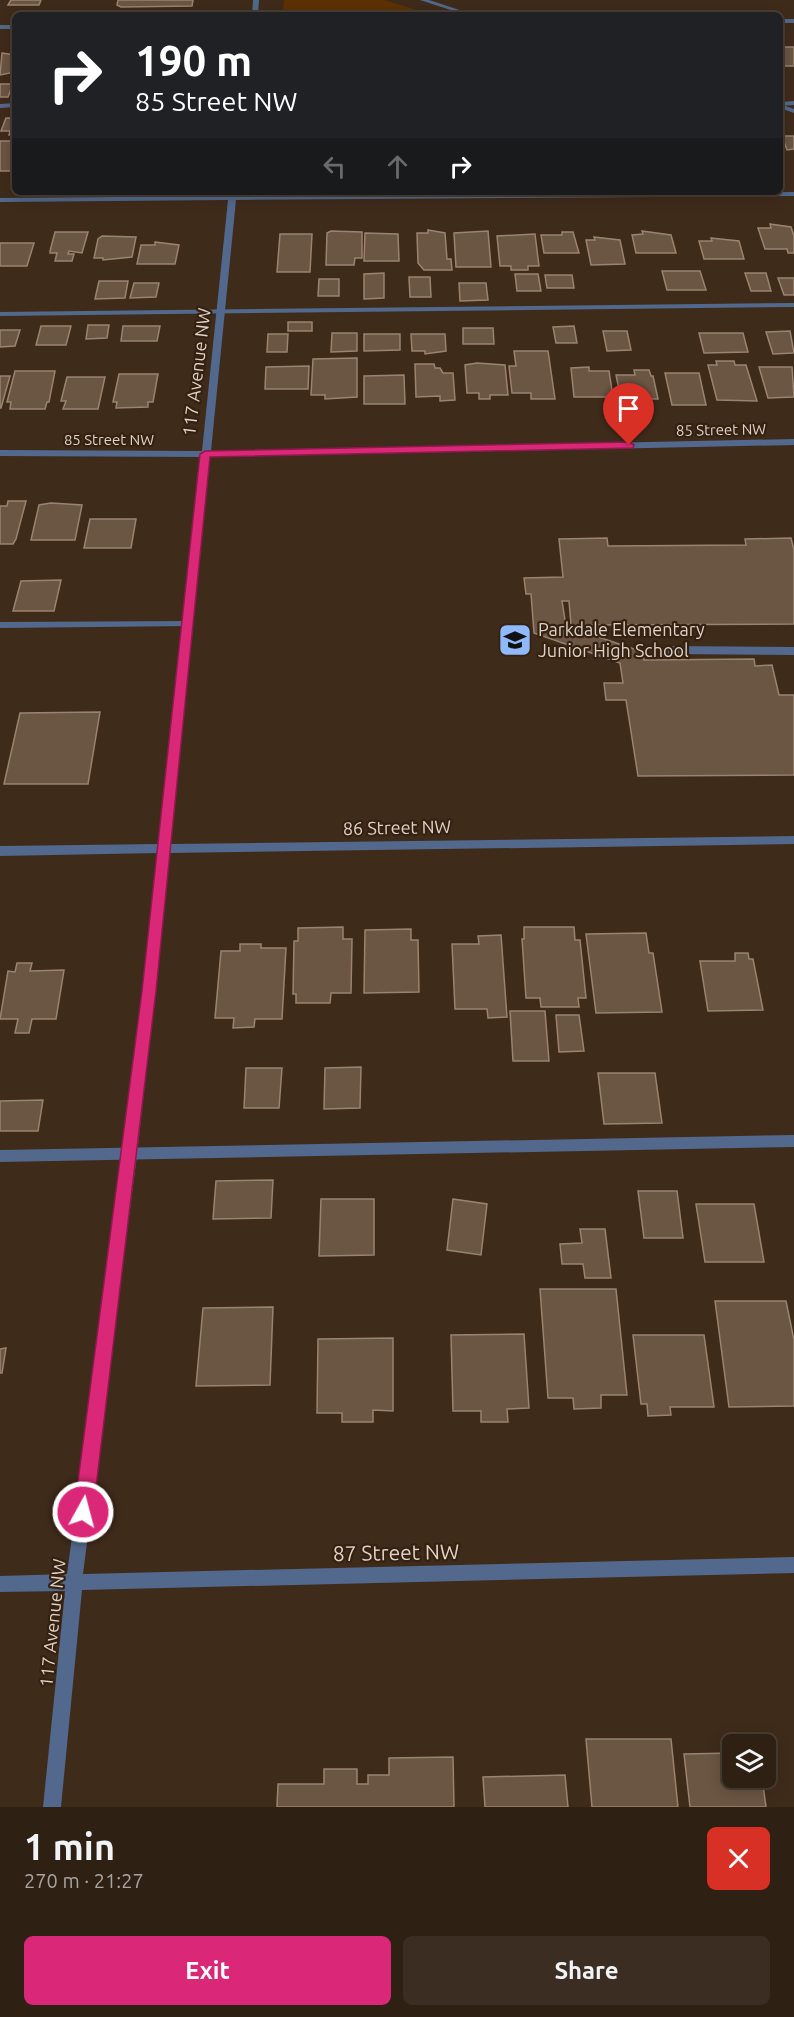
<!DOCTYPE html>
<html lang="en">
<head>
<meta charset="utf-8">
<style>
  :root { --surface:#2f2014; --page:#3b2d22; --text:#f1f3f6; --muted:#a7a3a0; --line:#4a3e34; --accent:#db2777 }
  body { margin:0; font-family:Ubuntu,sans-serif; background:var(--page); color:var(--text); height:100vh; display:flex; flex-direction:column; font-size:22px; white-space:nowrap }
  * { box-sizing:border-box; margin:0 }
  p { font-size:20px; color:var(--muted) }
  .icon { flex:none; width:33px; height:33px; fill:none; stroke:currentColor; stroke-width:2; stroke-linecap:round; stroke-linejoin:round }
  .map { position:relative; height:1807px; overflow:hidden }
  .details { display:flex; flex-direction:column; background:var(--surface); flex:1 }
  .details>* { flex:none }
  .guide { position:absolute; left:12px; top:12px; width:771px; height:183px; border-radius:9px; box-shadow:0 3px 15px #0003,0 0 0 2px var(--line); background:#202124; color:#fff; overflow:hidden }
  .tools { position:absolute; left:722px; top:1734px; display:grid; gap:12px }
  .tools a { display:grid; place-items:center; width:54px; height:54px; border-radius:9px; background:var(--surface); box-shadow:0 3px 15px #0003,0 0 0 2px var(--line); font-size:30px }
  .pin { position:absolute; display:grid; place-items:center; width:51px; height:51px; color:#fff; margin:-62px -26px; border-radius:50% 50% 50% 0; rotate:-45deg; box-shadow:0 0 6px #0007 }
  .pin .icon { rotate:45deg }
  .me { position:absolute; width:66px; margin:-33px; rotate:7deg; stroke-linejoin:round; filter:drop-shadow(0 0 4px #0008) }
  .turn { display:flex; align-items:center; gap:21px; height:126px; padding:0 24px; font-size:27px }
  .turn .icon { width:78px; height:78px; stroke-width:2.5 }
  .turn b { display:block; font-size:42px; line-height:51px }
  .lanes { display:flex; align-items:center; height:57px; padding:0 24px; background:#0003; justify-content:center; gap:30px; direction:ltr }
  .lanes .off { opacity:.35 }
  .round { display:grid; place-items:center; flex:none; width:63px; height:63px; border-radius:9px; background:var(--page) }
  .head { display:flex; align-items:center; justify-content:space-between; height:102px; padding:0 24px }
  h1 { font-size:36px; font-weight:600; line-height:45px }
  .button { display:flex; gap:12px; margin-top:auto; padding:12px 24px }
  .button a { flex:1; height:69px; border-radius:9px; background:var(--accent); color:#fff; font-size:24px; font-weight:600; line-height:69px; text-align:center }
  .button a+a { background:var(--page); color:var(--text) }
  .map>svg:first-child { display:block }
  .green { fill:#5c3204 }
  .building { fill:#6b5543; stroke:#9b8370; stroke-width:1.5 }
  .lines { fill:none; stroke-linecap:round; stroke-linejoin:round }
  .lane { fill:#52688c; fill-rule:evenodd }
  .street { fill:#52688c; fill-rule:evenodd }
  .route { fill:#db2777; stroke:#8e194d; stroke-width:1.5 }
  .labels { text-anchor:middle; stroke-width:4.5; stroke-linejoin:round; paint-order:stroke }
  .far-street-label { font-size:15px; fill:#dfd1c7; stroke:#342110 }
  .street-label { font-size:18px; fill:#dfd1c7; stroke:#342110 }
  .poi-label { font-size:18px; fill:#dfd1c7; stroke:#342110; text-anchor:start }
  .near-street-label { font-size:21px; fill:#dfd1c7; stroke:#342110 }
</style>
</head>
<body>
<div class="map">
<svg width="794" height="1807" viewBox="0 0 794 1807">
  <rect width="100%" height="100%" fill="#3f2b1a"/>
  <path class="green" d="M284,0H384L420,11H283Z"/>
  <g class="building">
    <path d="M11,0H41L39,5H8Z"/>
    <path d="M118,0H193L192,6L121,7L117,5Z"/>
    <rect x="780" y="47" width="14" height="19"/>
    <path d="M2,53L15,55V72L0,75Z"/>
    <path d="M0,84H13L8,97H0Z"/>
    <path d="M6,118H15V135H9L10,131H1Z"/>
    <path d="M782,136H794V149L787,150Z"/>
    <rect x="0" y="141" width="15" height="30"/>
    <path d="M770,224L791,227L794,236V253H788L787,249H765L758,228H771Z"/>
    <path d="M428,230L445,233L447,259H451L452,270H424L418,263L417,233H428Z"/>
    <path d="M331,231L362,232V258H355L354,265H326L327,233Z"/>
    <path d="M488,231L491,267H456L454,233Z"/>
    <path d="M642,231L671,235L676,253H636L632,235L643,234Z"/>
    <path d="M55,232H88L82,253L69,251L68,254H74L72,261H55L57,253H50V251Z"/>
    <path d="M562,232H573L579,253H544L541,235H562Z"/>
    <path d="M365,233L398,234L399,261H364Z"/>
    <path d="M280,234H312L310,272H277Z"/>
    <path d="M535,234L539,266H528V270H511V266H500L497,236Z"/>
    <path d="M102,236L136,237L132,257L103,260V258H94L98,239Z"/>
    <path d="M594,237L620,240L625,264L591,265L586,240H595Z"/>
    <path d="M711,238L739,241L744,259H704L699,241H712Z"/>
    <path d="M155,242L179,245L175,264H137L141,245H155Z"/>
    <path d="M0,243H34L27,266H0Z"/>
    <path d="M662,271H700L706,290H667Z"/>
    <path d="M384,273V298L364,299V274Z"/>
    <path d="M745,273H766L771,291H751Z"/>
    <path d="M515,274H538L541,291H517Z"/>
    <path d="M545,275H572L574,288H547Z"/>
    <path d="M409,277H430L431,297H410Z"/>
    <path d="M778,278H794V295H784Z"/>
    <path d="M319,279H339V296H318Z"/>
    <path d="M99,281H128L125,298L95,299Z"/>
    <path d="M134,283H159L156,297L130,298Z"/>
    <path d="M459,283H486L488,300L460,301Z"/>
    <rect x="288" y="322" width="24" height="9"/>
    <path d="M88,325H109L107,338L86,339Z"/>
    <path d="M41,326H71L66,345H36Z"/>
    <path d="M123,326H160L157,341H121Z"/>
    <path d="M574,326L577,343H556L553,327Z"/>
    <path d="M463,328H493L494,344H463Z"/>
    <path d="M0,330H20L15,346L0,347Z"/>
    <path d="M603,331H627L631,350L607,351Z"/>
    <path d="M790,331L794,353L773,354L766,332Z"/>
    <path d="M332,333H357V351L331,352Z"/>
    <path d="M699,333H743L748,352L704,353Z"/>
    <path d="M268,334H288L287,352H267Z"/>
    <path d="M364,334H400V350L364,351Z"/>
    <path d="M411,334H445L446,351L425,354V351H412Z"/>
    <path d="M514,351H548L555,399H531V393H512L509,366H516Z"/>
    <path d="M357,358V397L325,399V395H311L313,359Z"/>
    <path d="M716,361H734L735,365H746L757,401L717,400L708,365H717Z"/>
    <path d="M477,363L505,365L508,395H490V399H479V393H467L465,365Z"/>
    <path d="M415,364H434L435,368H440L443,373H453L455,400L440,401V396L416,397Z"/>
    <path d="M309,366L308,389H265L266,367Z"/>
    <path d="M589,367V371H609L613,397H574L571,368Z"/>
    <path d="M759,367H792L794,397L768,398Z"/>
    <path d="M634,370H649L651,376H653L658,399H645L647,404H632L631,399H621L616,375H635Z"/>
    <path d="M15,371H55L49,402H47L45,409H10L11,402H7Z"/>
    <path d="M665,373H699L706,405H672Z"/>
    <path d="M119,374H158L153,402H148V407L116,408L117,402H113Z"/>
    <path d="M404,375L405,404H364V376Z"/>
    <path d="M0,376H10L1,408H0Z"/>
    <path d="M67,377H105L98,409H63L66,401H61Z"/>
    <path d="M8,501H26L16,539L13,544H0V506H7Z"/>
    <path d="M51,503L82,505L75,540H31L39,505Z"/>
    <path d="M90,519H136L131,548H84Z"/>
    <path d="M607,538L608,546L746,545L745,539L791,538L794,550V624L571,625L569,601H562L566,626L643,652L644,660L754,659L755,666L772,665L779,695H794V775L638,776L626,700H606L604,683H623L620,663L534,633L531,594H526L524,578L563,577L559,539Z"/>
    <path d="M61,580L54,611H13L21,581Z"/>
    <path d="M100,712L88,784H4L20,713Z"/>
    <path d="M343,927V939H352L351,993H331L330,1003H296V994H293L294,941H298V928Z"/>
    <path d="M524,927H574L575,940H580L586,998H578L579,1007H541L540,998H526L522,939H524Z"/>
    <path d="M411,929V940H418L419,992L364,993L365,930Z"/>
    <path d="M646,933L649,953H653L662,1012L596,1013L586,934Z"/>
    <path d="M501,935L507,1017L488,1018L487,1009H455L452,944H479L478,936Z"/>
    <path d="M240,944H261V948H286L282,1019H255L254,1027L233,1028L234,1018H215L221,951H240Z"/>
    <path d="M735,953H748L749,959H753L763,1010L708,1011L700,961H735Z"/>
    <path d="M17,963H32L30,971L64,970L56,1019H32L29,1033H15L18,1019H0L8,971L15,972Z"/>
    <path d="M510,1011H545L549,1061H513Z"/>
    <path d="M556,1015H579L584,1051L559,1052Z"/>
    <path d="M361,1067L360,1108L324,1109L325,1068Z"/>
    <path d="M246,1068H282L279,1108H244Z"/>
    <path d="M598,1073H655L662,1123L604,1124Z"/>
    <path d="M43,1100L38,1131H0V1101Z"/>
    <path d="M273,1180L271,1218L213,1219L216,1181Z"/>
    <path d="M638,1191H677L683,1238H644Z"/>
    <path d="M321,1199H374V1255L319,1256Z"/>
    <path d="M453,1199L487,1204L481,1255L447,1250Z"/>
    <path d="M696,1204H754L764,1262H705Z"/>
    <path d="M580,1229H605L611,1278H585L583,1264H562L560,1244L582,1243Z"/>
    <path d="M540,1289H616L627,1395H601V1408L574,1409L573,1398H548Z"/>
    <path d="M715,1301H786L794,1340V1406L729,1407Z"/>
    <path d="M273,1307L270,1385L196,1386L203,1308Z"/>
    <path d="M524,1334L529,1408L507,1409L508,1422H481V1411H453L451,1335Z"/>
    <path d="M633,1335H704L714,1407H670L671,1415L648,1416L647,1404H641Z"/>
    <path d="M393,1338V1411L373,1410V1422H342V1413H317L318,1339Z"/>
    <path d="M6,1348L2,1373H0V1349Z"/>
    <path d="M586,1739H671L678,1807H592Z"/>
    <path d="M732,1753V1778H762L766,1807H690L684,1754Z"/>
    <path d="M453,1757L454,1807H277L278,1784H324V1769H357V1784H368V1775H389V1758Z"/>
    <path d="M565,1775L568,1807H485L483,1777Z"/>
  </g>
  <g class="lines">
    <g class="lane">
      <path d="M794,101V105L780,106V102Z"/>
      <path d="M15,103V107L0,108V104Z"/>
      <path d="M794,303V307L0,316V312Z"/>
      <path d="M189,621L193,622V626L0,628V622Z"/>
      <path d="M667,646L794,647V655L667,654L662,650Z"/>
      <path d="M794,1135V1147L0,1162V1150Z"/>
    </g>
    <g class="street">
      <path d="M253,0H259L258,15H252Z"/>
      <path d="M420,0H429L475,15H466Z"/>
      <rect x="780" y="19" width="14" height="4"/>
      <rect x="0" y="25" width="15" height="4"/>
      <path d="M780,104L794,109V113L780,108Z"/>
      <path d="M229,192H237L236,196L794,192V196L236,200L211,451L794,439V445L210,457L171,844L794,836V844L170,853L137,1155L83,1574L794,1557V1573L82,1590L61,1807H43L65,1591L0,1592V1576L67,1574L123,1155L159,853L0,856V846L160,844L201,457L0,456V450L202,451L228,200L0,202V198L229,196Z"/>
    </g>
  </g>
  <path class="route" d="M629,442L634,445L633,448L210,457L156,991L93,1512L90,1518L83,1521L77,1518L74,1512L142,991L200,454L205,451Z"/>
  <defs>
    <symbol id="school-square" viewBox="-11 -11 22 22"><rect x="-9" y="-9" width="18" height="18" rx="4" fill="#8fb8fd" stroke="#342110"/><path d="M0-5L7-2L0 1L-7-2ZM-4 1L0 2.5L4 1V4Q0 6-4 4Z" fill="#111"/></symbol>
  </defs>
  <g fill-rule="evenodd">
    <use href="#school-square" x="496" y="621" width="38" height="38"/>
  </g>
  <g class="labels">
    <g class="far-street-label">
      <text transform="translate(721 430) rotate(-1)" y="5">85 Street NW</text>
      <text x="109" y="445">85 Street NW</text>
    </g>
    <g class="street-label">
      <text transform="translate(197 372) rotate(-83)" y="6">117 Avenue NW</text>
      <text transform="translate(397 828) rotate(-1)" y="6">86 Street NW</text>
      <text transform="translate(53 1623) rotate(-84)" y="6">117 Avenue NW</text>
    </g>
    <g class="poi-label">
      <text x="538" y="636">Parkdale Elementary<tspan x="538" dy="21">Junior High School</tspan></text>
    </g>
    <g class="near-street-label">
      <text transform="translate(396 1553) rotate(-1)" y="7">87 Street NW</text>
    </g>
  </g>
</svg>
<div class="tools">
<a><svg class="icon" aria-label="layers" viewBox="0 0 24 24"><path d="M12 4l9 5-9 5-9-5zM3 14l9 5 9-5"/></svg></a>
</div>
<div class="pin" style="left:629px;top:445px;background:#d93025"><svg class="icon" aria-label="arrive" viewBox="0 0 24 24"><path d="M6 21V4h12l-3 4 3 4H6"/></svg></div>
<svg class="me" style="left:83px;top:1512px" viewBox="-20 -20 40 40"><circle r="17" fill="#db2777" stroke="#fff" stroke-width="3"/><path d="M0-11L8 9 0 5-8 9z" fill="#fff"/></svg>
<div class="guide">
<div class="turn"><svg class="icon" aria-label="right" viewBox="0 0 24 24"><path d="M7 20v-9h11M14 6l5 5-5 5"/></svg><div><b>190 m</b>85 Street NW</div></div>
<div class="lanes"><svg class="icon off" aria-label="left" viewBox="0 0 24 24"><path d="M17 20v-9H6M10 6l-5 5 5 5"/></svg><svg class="icon off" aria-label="ahead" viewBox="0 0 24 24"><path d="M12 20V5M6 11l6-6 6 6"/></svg><svg class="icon" aria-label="right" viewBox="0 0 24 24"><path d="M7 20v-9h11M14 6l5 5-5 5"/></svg></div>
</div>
</div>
<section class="details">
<div class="head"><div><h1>1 min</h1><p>270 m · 21:27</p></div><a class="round" style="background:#d93025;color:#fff"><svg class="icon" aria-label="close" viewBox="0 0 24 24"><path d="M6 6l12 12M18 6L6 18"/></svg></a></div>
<div class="button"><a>Exit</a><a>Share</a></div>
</section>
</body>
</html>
